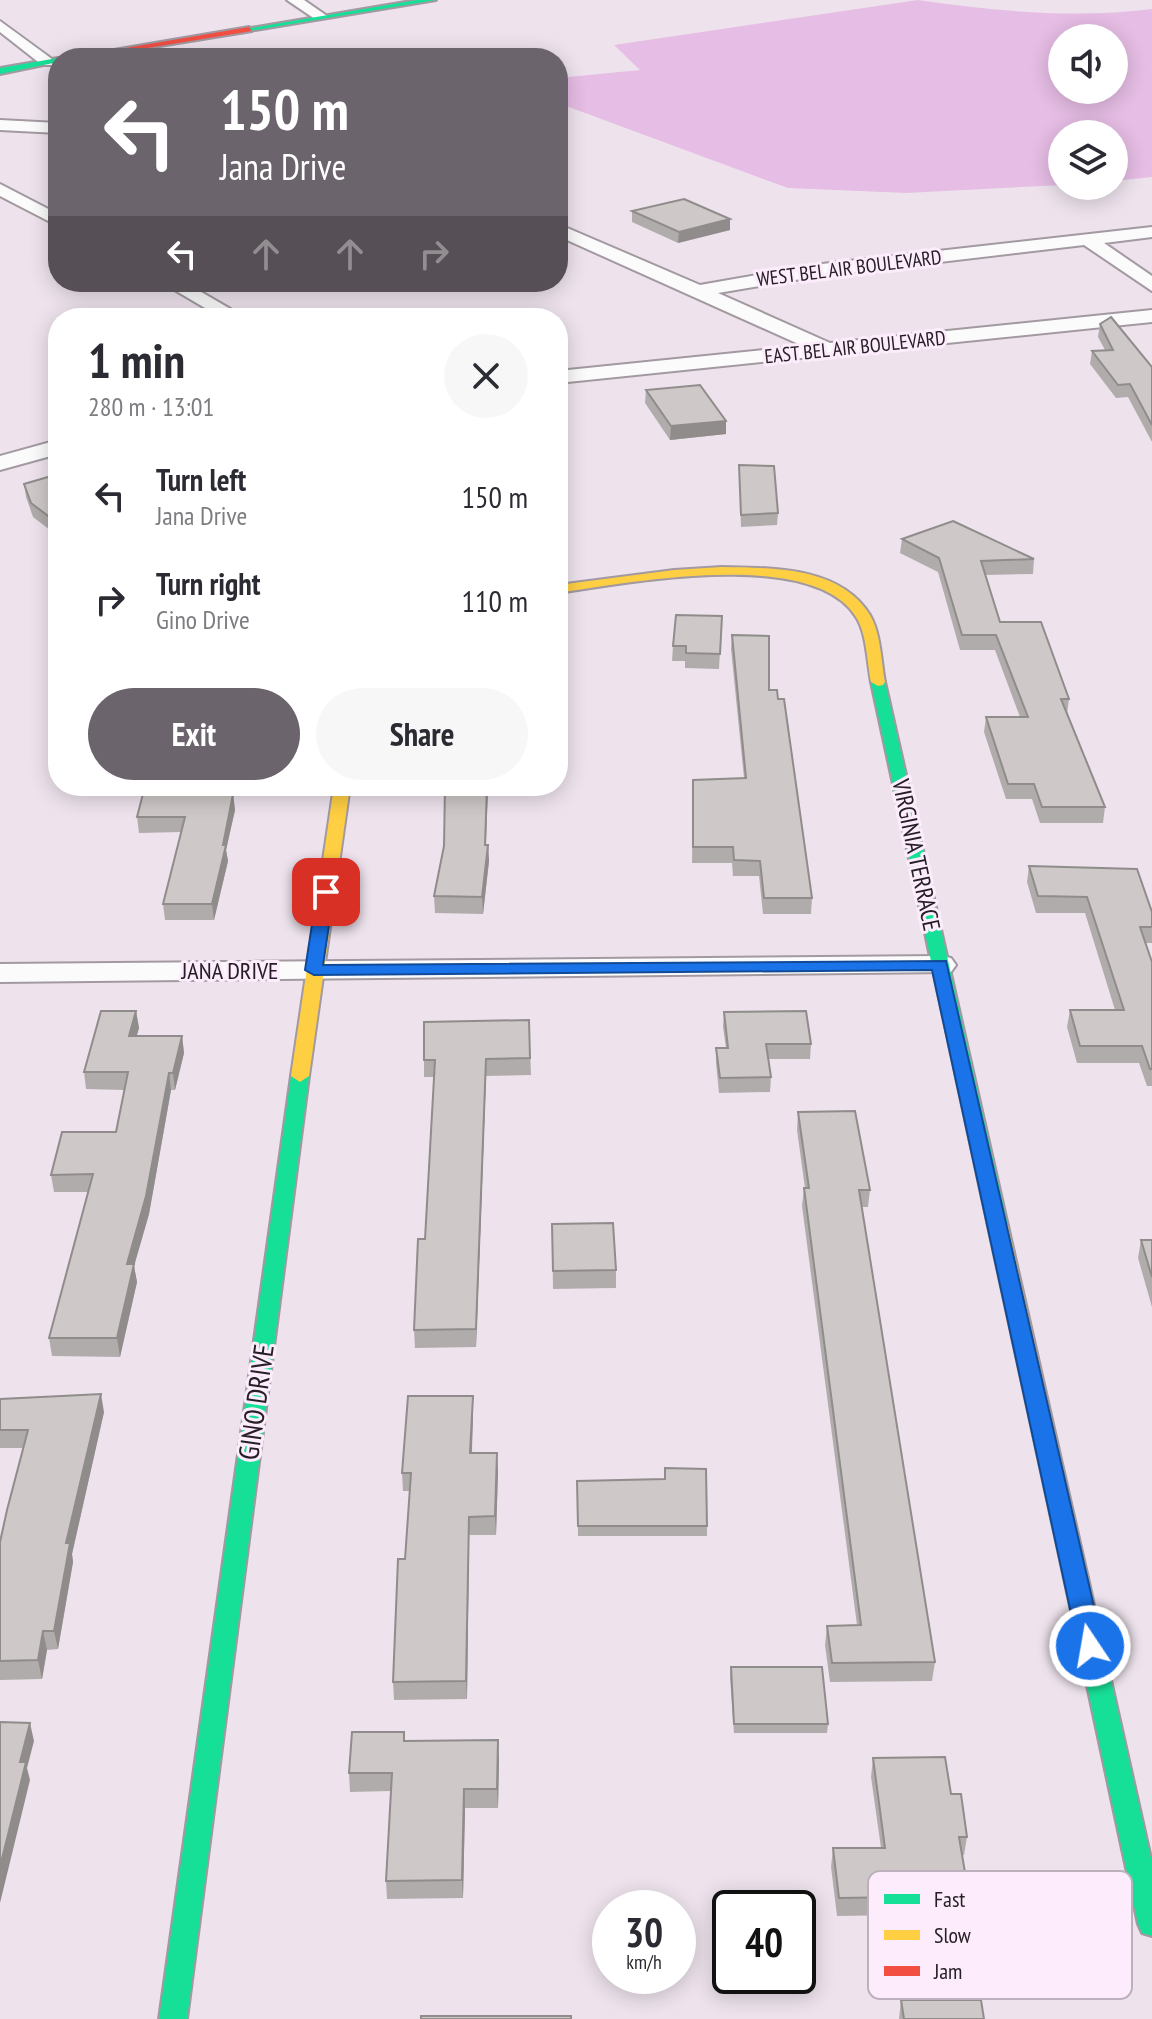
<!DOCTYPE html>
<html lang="en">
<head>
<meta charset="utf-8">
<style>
  :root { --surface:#fff; --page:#f7f7f7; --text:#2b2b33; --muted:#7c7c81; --accent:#6c646c }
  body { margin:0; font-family:"PT Sans Narrow",sans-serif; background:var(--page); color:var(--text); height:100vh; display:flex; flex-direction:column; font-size:30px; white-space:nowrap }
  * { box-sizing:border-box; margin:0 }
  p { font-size:26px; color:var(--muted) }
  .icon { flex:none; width:44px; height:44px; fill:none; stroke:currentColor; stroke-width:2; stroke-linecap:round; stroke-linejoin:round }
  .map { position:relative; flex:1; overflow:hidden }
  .panel { position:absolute; left:48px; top:308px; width:520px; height:488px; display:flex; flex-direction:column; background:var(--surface); border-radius:32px; box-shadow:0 4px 20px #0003 }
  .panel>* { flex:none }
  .guide { position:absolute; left:48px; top:48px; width:520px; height:244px; border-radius:32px; box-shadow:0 4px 20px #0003; background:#6c646c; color:#fff; overflow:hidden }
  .fabs { position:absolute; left:1048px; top:24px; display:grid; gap:16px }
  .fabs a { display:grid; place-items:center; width:80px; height:80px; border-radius:50%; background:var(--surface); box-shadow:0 4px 20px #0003; font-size:40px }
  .speed { position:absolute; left:592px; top:1890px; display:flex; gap:16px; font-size:40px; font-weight:700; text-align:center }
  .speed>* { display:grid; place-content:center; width:104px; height:104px; border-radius:50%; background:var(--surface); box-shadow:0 4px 20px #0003; line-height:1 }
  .speed small { font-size:20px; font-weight:400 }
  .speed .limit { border:4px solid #111; border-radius:12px; background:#fff; color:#111 }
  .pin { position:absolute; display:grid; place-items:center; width:68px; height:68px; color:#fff; margin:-34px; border-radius:16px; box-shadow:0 4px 12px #0006 }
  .me { position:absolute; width:88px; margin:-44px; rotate:348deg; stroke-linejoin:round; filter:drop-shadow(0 0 6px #0008) }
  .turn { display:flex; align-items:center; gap:28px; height:168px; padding:0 40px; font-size:36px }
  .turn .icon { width:104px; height:104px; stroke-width:2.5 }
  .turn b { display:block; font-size:56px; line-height:68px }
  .lanes { display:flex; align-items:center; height:76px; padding:0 40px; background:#0003; justify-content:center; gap:40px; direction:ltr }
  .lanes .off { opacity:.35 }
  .round { display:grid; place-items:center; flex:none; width:84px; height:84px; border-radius:42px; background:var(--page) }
  .overview { display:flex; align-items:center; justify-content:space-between; height:136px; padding:0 40px }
  h1 { font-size:48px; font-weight:700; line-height:60px }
  .cta { display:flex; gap:16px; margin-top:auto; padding:16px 40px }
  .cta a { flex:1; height:92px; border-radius:48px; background:var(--accent); color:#fff; font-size:32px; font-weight:700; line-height:92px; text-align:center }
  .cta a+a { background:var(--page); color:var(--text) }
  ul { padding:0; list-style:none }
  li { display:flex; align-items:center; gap:24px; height:104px; padding:0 40px }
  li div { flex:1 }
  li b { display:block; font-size:30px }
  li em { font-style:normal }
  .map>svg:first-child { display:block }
  .forest { fill:#e6bde5; fill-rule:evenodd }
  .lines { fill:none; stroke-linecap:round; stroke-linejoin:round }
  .street-casing { stroke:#a299a1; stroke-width:4 }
  .fast-casing { stroke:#a299a1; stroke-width:4 }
  .slow-casing { stroke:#a299a1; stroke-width:4 }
  .jam-casing { stroke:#a299a1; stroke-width:4 }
  .street { fill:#fcfbfc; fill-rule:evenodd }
  .fast { fill:#16e098; fill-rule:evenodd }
  .slow { fill:#ffcf43; fill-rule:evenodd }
  .jam { fill:#f24e42; fill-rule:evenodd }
  .wall { fill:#b1acac }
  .shaded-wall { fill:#908c8c }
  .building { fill:#cec8c8; stroke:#908c8c; stroke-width:2 }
  .route { fill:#1a73e8; stroke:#114b97; stroke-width:2 }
  .labels { text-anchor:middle; stroke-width:6; stroke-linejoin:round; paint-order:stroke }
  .far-street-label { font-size:20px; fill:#262026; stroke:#fdedfc }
  .street-label { font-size:24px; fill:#262026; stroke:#fdedfc }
  .near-street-label { font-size:28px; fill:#262026; stroke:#fdedfc }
  .key { fill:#fdedfc; stroke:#bcb0bc; stroke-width:2 }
  .key-label { font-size:22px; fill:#262026 }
</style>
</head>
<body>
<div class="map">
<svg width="1152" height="2019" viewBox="0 0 1152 2019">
  <rect width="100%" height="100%" fill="#eee3ed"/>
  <path class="forest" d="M918,0C995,11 1074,19 1152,9V177L1114,181V134H1062V185L906,193L788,188L558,103V78L640,70L614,45ZM1062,38H1114V90H1062Z"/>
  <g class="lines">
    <defs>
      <g id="street">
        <path d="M287,0H304L327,16L315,19Z"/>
        <path d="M0,21L52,59V65H42L0,32Z"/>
        <path d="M0,120L58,123V133L0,130Z"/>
        <path d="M0,184L58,214V226L0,196Z"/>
        <path d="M558,224L700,285L813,265L1152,227V237L1104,243L1152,276V291L1084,245L813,277L718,293L830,343L1152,310V322L558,383V371L803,346L558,236Z"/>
        <path d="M161,282H184L246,318H222Z"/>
        <path d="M58,440V454L0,470V456Z"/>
        <path d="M940,956L951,958L956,965L951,972L0,982V964Z"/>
      </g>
      <g id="fast">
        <path d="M417,0H436L249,31L245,29Z"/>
        <path d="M58,58V62L0,74V68Z"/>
        <path d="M878,678L885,682L1008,1226L1005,1231H991L988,1226L871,682Z"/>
        <path d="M300,1070L309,1076L187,2019H159L291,1076Z"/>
        <path d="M1076,1569L1084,1571L1088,1578L1152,1863V1936L1142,1933L1138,1924L1064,1578L1068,1571Z"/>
      </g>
      <g id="slow">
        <path d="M722,567C772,568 840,566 870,615C881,634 881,661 885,682L883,685L878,686L871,682C867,662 867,634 856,617C812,547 628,583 558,593V585L674,570Z"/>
        <path d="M334,786H350L309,1076L300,1082L291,1076Z"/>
        <path d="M998,1219L1005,1221L1008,1226L1088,1578L1084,1585L1076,1587L1068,1585L1064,1578L988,1226L991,1221Z"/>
      </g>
      <path id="jam" d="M249,27L252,31L86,58H67Z"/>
    </defs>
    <use href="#street" class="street-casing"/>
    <use href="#fast" class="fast-casing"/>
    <use href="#slow" class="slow-casing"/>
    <use href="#jam" class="jam-casing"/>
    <use href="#street" class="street"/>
    <use href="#fast" class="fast"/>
    <use href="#slow" class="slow"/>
    <use href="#jam" class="jam"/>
  </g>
  <g class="wall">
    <path d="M632,211L730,230L678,243L632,222Z"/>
    <path d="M1100,324L1152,367V442L1128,397L1116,398L1090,364L1092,351L1105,350L1098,337Z"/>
    <path d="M646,390L726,434L670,440L645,403Z"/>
    <path d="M739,465L778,513L777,525L741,527Z"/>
    <path d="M58,474V536L33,517L26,497L24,484Z"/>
    <path d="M902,539L1034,559L1033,574L985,575L1000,622L1069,699L1067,714L1105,807L1103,823H1040L1032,799H1006L984,732L986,717H1020L995,650H960L938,572L900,553Z"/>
    <path d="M722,616L719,669L685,668V661H672L673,646Z"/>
    <path d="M732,635L769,690L812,898L811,914H763L759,876H733L732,863H692L693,780L744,778L731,649Z"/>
    <path d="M445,786H488L486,845H488L489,861L483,914L435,913L434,896L444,846Z"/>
    <path d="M233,794L235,810L226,850L228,861L214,920H165L163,904L181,832L139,833L137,817L201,795Z"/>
    <path d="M1029,866L1152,912V943H1146L1152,962V1086H1147L1139,1063H1077L1067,1027L1070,1010H1115L1085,913H1036L1027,882Z"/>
    <path d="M136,1011L139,1028L136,1036H182L184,1053L175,1090H171L149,1214L134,1266L137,1282L120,1357L52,1356L49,1338L88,1192H54L51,1175L116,1132L124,1090L86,1089L84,1072Z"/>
    <path d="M724,1012L811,1044L810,1059H768L771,1077L770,1092L719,1093L716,1063V1048H726L723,1027Z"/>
    <path d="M529,1020L531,1075L486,1076L476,1347L415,1348L414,1330L425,1239L434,1077H424V1060Z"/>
    <path d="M798,1112L870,1190L868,1207H862L935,1662L932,1681L830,1682L825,1645L827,1626L857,1625L802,1206L804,1188H805L797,1130Z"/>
    <path d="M552,1224L616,1270V1288L553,1289Z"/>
    <path d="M1141,1240H1152V1307L1138,1258Z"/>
    <path d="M0,1399L104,1412L72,1554L73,1562L58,1649L47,1650L42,1679L0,1680V1542L23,1448H0Z"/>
    <path d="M473,1414L472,1453L498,1471L496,1535H469L467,1699L394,1700L393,1682L405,1559L410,1491H403L402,1473Z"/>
    <path d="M577,1481L707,1526V1536H578Z"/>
    <path d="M731,1667L828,1724L827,1733H734L730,1677Z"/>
    <path d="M404,1732L405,1741L499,1759L498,1808H465L463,1898L387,1899L386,1881L391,1791L350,1792L349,1773Z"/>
    <path d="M873,1758L951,1794L967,1837L964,1855H962L969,1896L966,1914L837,1916L831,1867L833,1848H881L871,1777Z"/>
    <path d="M901,2000L984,2019H899Z"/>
  </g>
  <g class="shaded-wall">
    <path d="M730,219V230L678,243L679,232Z"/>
    <path d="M726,421V434L670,440L671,426Z"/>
    <path d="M198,786H203L198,810L196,795Z"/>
    <path d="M487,786H488L485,861V845Z"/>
    <path d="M233,794L235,810L226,850L228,861L214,920L212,904Z"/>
    <path d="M488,845L489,861L483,914L482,897Z"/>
    <path d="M136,1011L139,1028L132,1053L129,1036Z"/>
    <path d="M182,1036L184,1053L175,1090L173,1073Z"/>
    <path d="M486,1059V1076L476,1347V1329Z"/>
    <path d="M169,1073L171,1090L149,1214L134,1266L137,1282L120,1357L117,1338L127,1264Z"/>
    <path d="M101,1394L104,1412L72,1554L73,1562L58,1649L54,1631L66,1543Z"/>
    <path d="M473,1396V1414L471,1471L470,1453Z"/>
    <path d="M497,1453L498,1471L496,1535L495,1516Z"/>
    <path d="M469,1517V1535L467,1699L466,1681Z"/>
    <path d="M43,1631L47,1650L42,1679L38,1660Z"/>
    <path d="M30,1723L34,1741L27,1768L30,1780L0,1903V1867L20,1762Z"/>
    <path d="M498,1740L499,1759L498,1808L497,1789Z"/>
    <path d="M464,1789L465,1808L463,1898L462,1880Z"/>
  </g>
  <g class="building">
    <path d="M684,199L730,219L679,232L632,211Z"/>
    <path d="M1111,317L1152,367V425L1130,384L1118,385L1092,351L1113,350L1100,324Z"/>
    <path d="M700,385L726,421L671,426L646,390Z"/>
    <path d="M739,465L774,466L778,513L741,515Z"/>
    <path d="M58,474V529L56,522L31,503L24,484Z"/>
    <path d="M953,521L1034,559L981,561L1000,622H1041L1069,699H1061L1105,807H1042L1034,784H1008L986,717H1028L996,635H962L939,558L902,539Z"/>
    <path d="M676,615L722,616L720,654L686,653V646H673Z"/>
    <path d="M732,635L769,636V690H777L778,699H784L812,898H764L760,861L734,860L733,847H693V780L746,778Z"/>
    <path d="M145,786H198L196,795L233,794L223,845H226L212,904H163L185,817H137Z"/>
    <path d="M445,786H487L485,845H488L482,897L434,896L444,846Z"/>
    <path d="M1029,866L1137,869L1152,912V927H1140L1152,962V1069H1150L1142,1046H1080L1070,1010H1124L1087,897L1038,896Z"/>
    <path d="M101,1011H136L129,1036H182L173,1073H169L146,1196L127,1264H134L117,1338H49L93,1174L51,1175L62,1132H116L128,1072H84Z"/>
    <path d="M806,1011L811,1044H766L771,1077L720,1078L716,1048H728L724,1012Z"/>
    <path d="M529,1020L530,1058L486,1059L476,1329L414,1330L418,1239H425L435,1060H424V1022Z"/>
    <path d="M855,1111L870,1190H859L935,1662L832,1663L827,1626L861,1625L804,1188H809L798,1112Z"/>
    <path d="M613,1223L616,1270L553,1271L552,1224Z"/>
    <path d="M1141,1240H1152V1277Z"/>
    <path d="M101,1394L66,1543H70L54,1631H43L38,1660L0,1661V1542L7,1510L28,1430H0V1399Z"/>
    <path d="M408,1396H473L470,1453H497L495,1516L469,1517L466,1681L393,1682L398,1559H405L411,1473H402Z"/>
    <path d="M665,1468L706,1469L707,1526H578L577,1481L665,1479Z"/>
    <path d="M731,1667H822L828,1724H734Z"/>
    <path d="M0,1722L30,1723L20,1762H26L0,1867Z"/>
    <path d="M352,1732H404V1741L498,1740L497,1789H464L462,1880L386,1881L392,1773H349Z"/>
    <path d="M945,1757L951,1794H961L967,1837H959L969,1896L839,1898L833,1848H885L873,1758Z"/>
    <path d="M901,2000H981L984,2019H904Z"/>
    <rect x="421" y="2016" width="150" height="3"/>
  </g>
  <path class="route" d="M326,887L334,892L323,965L946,961L1103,1646L1099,1653L1090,1655L1082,1653L1078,1646L932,970L314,975L305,970L317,892Z"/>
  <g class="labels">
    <g class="far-street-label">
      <text transform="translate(849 268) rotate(-7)" y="7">WEST BEL AIR BOULEVARD</text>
      <text transform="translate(855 347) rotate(-6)" y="7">EAST BEL AIR BOULEVARD</text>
    </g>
    <g class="street-label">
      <text transform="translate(916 855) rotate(78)" y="8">VIRGINIA TERRACE</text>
      <text x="230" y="979">JANA DRIVE</text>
    </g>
    <g class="near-street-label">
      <text transform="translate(256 1402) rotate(-82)" y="10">GINO DRIVE</text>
    </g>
  </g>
  <rect x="868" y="1871" width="264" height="128" rx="12" class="key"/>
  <rect x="884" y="1894" width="36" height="10" fill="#16e098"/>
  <rect x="884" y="1930" width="36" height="10" fill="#ffcf43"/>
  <rect x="884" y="1966" width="36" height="10" fill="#f24e42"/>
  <g class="key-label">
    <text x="934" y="1907">Fast</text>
    <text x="934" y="1943">Slow</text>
    <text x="934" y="1979">Jam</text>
  </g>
</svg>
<div class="fabs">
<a><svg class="icon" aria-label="sound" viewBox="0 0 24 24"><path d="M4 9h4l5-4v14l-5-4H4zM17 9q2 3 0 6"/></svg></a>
<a><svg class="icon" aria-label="layers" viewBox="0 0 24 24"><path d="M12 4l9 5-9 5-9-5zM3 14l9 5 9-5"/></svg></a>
</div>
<div class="speed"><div>30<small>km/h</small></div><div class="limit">40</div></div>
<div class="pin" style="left:326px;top:892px;background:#d93025"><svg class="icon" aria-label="arrive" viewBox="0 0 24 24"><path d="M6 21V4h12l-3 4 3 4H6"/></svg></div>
<svg class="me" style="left:1090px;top:1646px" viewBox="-20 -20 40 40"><circle r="17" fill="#1a73e8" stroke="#fff" stroke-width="3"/><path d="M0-11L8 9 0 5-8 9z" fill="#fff"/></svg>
<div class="guide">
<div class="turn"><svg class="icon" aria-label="left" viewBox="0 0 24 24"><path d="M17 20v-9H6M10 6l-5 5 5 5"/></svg><div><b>150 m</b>Jana Drive</div></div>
<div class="lanes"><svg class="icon" aria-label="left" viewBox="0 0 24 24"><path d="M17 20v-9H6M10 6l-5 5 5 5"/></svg><svg class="icon off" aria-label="ahead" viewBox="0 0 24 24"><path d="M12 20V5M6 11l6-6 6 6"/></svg><svg class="icon off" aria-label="ahead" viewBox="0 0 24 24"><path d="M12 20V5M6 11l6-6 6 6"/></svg><svg class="icon off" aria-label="right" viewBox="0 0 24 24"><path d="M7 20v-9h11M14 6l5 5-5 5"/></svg></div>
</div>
<section class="panel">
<div class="overview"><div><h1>1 min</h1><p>280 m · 13:01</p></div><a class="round"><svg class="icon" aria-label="close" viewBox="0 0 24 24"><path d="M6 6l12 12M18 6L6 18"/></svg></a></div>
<ul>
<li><svg class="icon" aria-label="left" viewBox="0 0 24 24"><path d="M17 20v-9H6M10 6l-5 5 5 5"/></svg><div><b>Turn left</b><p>Jana Drive</p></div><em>150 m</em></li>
<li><svg class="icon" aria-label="right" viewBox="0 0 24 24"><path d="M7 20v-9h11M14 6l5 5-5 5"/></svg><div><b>Turn right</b><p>Gino Drive</p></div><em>110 m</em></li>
</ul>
<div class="cta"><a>Exit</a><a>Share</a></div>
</section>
</div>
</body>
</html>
